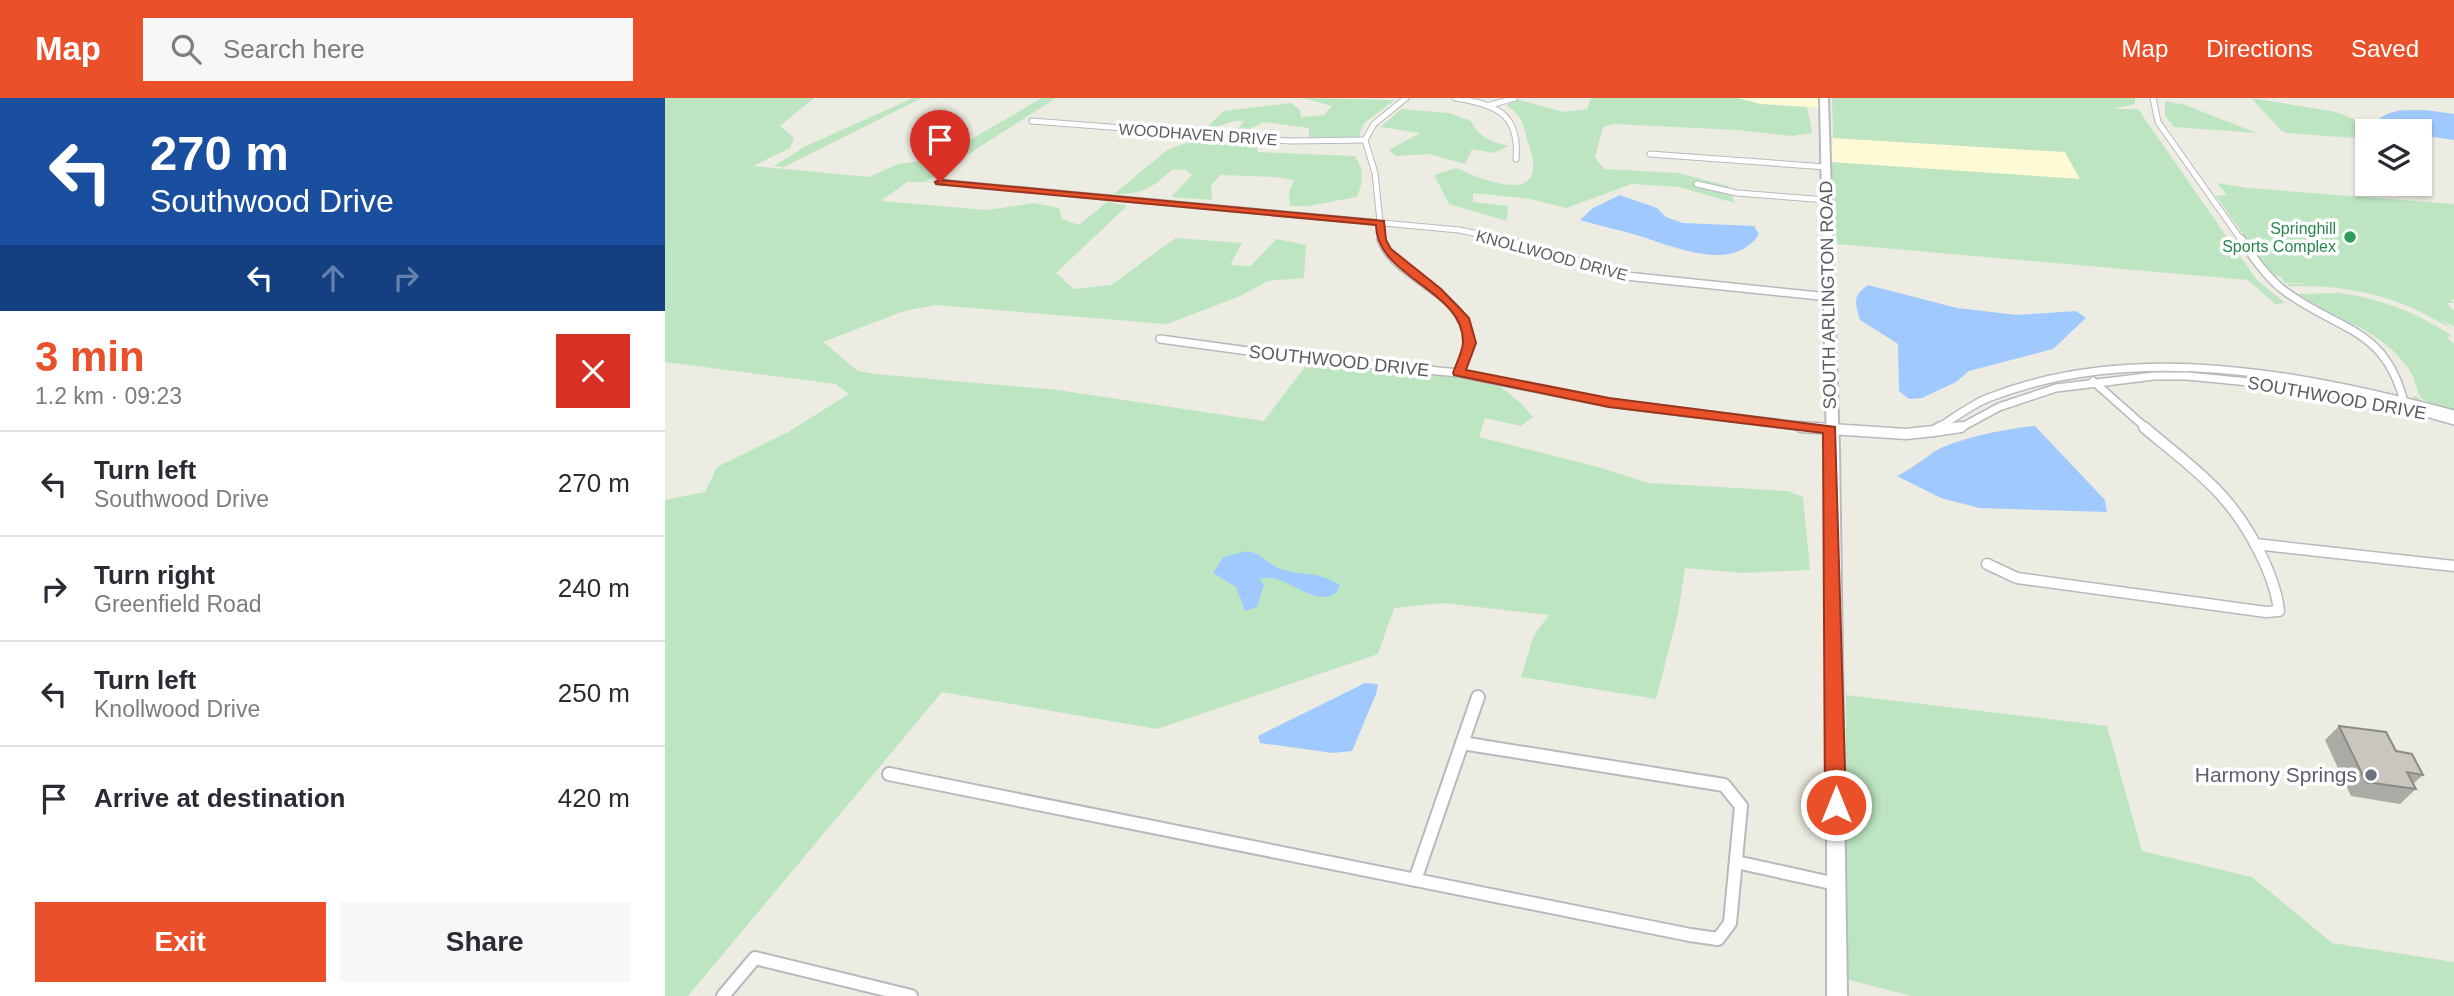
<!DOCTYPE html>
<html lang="en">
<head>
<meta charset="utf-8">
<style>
  :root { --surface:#fff; --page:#f7f7f7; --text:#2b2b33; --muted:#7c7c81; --line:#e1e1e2; --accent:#ea512b }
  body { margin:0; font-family:Helvetica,sans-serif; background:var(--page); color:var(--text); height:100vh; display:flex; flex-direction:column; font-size:26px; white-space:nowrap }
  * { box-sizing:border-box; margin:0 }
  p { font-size:23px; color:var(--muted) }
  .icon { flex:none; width:38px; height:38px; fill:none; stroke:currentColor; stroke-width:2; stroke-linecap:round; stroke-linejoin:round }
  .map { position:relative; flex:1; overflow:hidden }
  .details { display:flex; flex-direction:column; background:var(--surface); width:665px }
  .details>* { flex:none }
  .guide { background:#1a4fa0; color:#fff; overflow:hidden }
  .tools { position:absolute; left:1690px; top:21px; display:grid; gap:14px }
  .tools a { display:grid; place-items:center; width:77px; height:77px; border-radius:0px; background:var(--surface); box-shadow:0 2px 5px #0004; font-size:35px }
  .pin { position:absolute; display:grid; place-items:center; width:60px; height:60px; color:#fff; margin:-72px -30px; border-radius:50% 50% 50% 0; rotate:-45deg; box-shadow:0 0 7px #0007 }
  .pin .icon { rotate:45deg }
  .me { position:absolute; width:77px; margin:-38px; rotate:0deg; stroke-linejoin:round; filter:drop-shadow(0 0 5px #0008) }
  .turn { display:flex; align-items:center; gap:24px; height:147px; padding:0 35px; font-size:32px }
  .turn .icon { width:91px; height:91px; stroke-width:2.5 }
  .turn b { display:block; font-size:49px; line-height:60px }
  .lanes { display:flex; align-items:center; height:66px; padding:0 35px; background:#0003; justify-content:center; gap:35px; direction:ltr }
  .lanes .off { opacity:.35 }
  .round { display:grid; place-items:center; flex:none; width:74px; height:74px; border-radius:0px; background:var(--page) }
  .head { display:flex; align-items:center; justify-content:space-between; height:119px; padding:0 35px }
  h1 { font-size:42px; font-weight:800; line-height:52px; color:var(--accent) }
  .action { display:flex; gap:14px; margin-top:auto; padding:14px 35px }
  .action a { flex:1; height:80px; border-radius:0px; background:var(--accent); color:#fff; font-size:28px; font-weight:800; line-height:80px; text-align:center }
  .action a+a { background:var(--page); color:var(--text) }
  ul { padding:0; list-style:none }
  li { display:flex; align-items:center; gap:21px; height:105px; padding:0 35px; border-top:2px solid var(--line) }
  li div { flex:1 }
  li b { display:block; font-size:26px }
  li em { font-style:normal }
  header { display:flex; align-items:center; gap:42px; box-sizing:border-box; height:98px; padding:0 35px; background:var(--accent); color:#fff }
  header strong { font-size:33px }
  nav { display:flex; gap:38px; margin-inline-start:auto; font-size:24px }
  .search { width:490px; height:63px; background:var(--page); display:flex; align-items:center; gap:18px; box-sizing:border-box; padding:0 24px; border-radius:0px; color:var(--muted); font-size:26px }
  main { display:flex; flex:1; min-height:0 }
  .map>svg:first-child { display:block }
  .commercial { fill:#fefad6 }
  .green { fill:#bde5c2 }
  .water { fill:#a0caff }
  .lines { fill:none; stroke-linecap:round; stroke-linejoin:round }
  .street-far3-casing { stroke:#b7b9be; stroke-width:7 }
  .street-far2-casing { stroke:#b7b9be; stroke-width:10 }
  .street-far1-casing { stroke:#b7b9be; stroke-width:13 }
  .street-casing { stroke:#b7b9be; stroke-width:16 }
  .secondary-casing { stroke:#b7bac0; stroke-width:4 }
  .street-far3 { stroke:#fff; stroke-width:5 }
  .street-far2 { stroke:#fff; stroke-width:7 }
  .street-far1 { stroke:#fff; stroke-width:10 }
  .street { stroke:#fff; stroke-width:12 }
  .secondary { fill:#fff; fill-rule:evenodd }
  .wall { fill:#acaaa4 }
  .building { fill:#c8c6bf; stroke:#8c8b86; stroke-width:2 }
  .route { fill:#ea512b; stroke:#98351c; stroke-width:2 }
  .leisure-dot { fill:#2e9e5b; stroke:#fff; stroke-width:2.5 }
  .worship-dot { fill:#6b7280; stroke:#fff; stroke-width:2.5 }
  .labels { text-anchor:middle; stroke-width:7; stroke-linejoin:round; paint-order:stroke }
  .far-street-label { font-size:16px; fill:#5a5d63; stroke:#fff }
  .far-leisure-label { font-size:16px; fill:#27864d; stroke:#fff; text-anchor:end }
  .street-label { font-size:18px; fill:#5a5d63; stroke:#fff }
  .near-worship-label { font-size:21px; fill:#5b616d; stroke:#fff; text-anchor:end }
</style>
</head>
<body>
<header>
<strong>Map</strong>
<div class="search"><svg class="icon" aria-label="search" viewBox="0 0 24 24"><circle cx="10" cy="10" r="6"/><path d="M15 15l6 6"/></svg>Search here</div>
<nav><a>Map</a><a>Directions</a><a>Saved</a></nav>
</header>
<main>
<section class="details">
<div class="guide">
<div class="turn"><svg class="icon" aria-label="left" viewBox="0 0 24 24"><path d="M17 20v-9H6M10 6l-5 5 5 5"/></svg><div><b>270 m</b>Southwood Drive</div></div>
<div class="lanes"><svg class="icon" aria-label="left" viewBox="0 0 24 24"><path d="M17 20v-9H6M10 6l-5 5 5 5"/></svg><svg class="icon off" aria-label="ahead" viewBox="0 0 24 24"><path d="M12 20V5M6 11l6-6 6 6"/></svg><svg class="icon off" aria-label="right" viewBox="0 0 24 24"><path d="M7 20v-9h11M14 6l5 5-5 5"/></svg></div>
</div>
<div class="head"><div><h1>3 min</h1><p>1.2 km · 09:23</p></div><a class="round" style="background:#d93025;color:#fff"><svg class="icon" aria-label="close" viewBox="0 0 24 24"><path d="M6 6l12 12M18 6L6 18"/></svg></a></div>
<ul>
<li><svg class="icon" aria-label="left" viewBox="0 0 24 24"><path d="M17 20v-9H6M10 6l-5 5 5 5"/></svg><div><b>Turn left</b><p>Southwood Drive</p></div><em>270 m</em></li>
<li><svg class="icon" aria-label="right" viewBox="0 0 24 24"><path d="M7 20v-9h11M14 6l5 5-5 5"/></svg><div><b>Turn right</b><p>Greenfield Road</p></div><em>240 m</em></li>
<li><svg class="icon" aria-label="left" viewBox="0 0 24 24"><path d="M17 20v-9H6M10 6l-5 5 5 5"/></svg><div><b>Turn left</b><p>Knollwood Drive</p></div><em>250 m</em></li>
<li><svg class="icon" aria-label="arrive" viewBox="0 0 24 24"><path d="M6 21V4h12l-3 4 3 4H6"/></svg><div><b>Arrive at destination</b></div><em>420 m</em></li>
</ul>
<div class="action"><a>Exit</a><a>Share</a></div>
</section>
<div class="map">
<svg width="1789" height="898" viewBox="0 0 1789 898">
  <rect width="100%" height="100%" fill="#edece2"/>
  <g class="commercial">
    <path d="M1073,0H1159L1160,10L1095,6Z"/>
    <path d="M1168,40L1400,54L1415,82L1165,64Z"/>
  </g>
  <g class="green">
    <path d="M0,0H149L115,28L129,40L125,50L88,68L204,79L233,66L272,61L377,0H391L260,84H242L216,103L322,112L369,105L394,110L397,121L414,127L442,104L462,108L391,175L409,191L446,187L511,140L577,145L565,167L586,168L611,141L641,147L639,180L603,183L573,199L502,226L270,207L239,213L158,244L193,273L209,276L393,292L599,323L639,270L640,264L780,277L834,288L856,305L868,319L856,328L820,320L814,339L933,369L984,385L1123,393L1138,399L1145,472L1078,475L1020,470L1013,516L991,601L856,579L869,537L884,517L778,505L729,510L713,556L492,631L277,594L23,898H0V402L40,394L52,369L123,334L184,296L171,286L0,264Z"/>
    <path d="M248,0H257L119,69L109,68L141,48Z"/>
    <path d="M638,0L730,2L699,25L693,40L644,39V30L599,24L574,36L572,32L579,23C564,21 555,31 541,30L559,13L626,5L635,12L636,19L659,17L667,8Z"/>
    <path d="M926,0H1073L1095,6L1142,9L1147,35L1127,38L1072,32L949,26L938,29L930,59L939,71L1013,75L1063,88L1070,105L1014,89L967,86L901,110L865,101L808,95V104L843,108L842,123L784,106L769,77L791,70C822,84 885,109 864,47C856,25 862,22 841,7L854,2L899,14L922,11Z"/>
    <path d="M1167,0H1470V6L1448,11H1473L1591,181L1620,205L1610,206L1583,182L1172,146L1165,64L1415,81L1400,54L1168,40Z"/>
    <path d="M1586,0L1671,14L1718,33H1703V41L1622,35L1617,33Z"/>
    <path d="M1500,3L1520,7L1592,35L1509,29L1500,17Z"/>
    <path d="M736,11L784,15L806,23C814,40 826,43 843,48L829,55L807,51L800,66L764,56L731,58L724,52L755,35L716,29Z"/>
    <path d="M541,38L591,46L593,54L690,58C700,73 698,83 692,99L643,108H625L624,94L629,82L611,79L555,77L546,88L547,102L506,99L527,77L521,72L508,71C485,91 479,96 449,96L502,52Z"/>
    <path d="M1552,85L1583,90L1789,106V201L1786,202L1789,205H1782L1789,213V229L1775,221L1787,230C1772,224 1758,214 1743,208C1705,192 1665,187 1624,188L1622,186H1653L1620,185L1615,178L1607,177L1551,98L1562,97Z"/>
    <path d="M1674,195C1715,200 1753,215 1787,238L1782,239L1789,246V316L1755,305L1747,298H1751L1760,305L1770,308L1756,300C1751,291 1750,279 1743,270C1717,232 1669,220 1633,196Z"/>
    <path d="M1181,597L1442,628L1477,753L1587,779L1667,845L1789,864V898H1247L1180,881Z"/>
  </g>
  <g class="water">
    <path d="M1761,12L1789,16V42L1755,37V33L1736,32L1713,22C1725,10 1745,12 1761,12Z"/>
    <path d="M955,97L992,110L1001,119L1018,125L1089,128L1094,136C1071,173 1016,152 984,141C961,133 938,129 915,122L928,110Z"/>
    <path d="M1203,187L1292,210L1352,217L1411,213L1421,220L1388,251L1304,273L1291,284L1257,300L1244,301L1234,293L1233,246L1195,222C1190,205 1187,198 1203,187Z"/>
    <path d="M1370,328L1440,402L1442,414L1314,410L1276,400L1232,378C1246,371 1256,363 1269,354C1289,341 1345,330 1370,328Z"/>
    <path d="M582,453C597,455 603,467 616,471C640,479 648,471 675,487L672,494C649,513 620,472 594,481L599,487L592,509L580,513L571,489L548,475L558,459Z"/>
    <path d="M700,585L713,586L711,596L687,653L668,655L595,645L593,638Z"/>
  </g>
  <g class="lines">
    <defs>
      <g id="street-far3">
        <path d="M790,0C830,6 855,15 851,61"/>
        <path d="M1488,0L1493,24L1577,143"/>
        <path d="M825,7L850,0"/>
        <path d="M367,23L625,43L700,42"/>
        <path d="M985,56L1161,69"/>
        <path d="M275,84L794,132L846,143"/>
        <path d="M1032,86L1072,95L1162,102"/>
        <path d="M717,143L710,75L700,42L709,26L741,0"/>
      </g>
      <g id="street-far2">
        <path d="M716,141C729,181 804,196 805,244C805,253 797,266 794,275"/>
        <path d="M838,141L961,178L1164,199"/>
        <path d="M1576,141C1588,159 1600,177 1617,191C1673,234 1721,227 1740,308"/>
        <path d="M495,241L628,259L794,275L944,305L1151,330"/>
        <path d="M1428,283L1481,330"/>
        <path d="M1273,330C1289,320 1306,307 1323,300C1471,242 1641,277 1789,316"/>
        <path d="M1285,330L1299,328L1334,309L1391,290L1489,278H1522L1636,289L1740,309L1789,323"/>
      </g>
      <g id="street-far1">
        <path d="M1136,329L1241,336L1269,333"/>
        <path d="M1276,329L1269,333L1296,329"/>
        <path d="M1590,446L1789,468"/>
        <path d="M1322,466L1352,480L1601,514L1614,513C1610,476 1582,425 1556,397C1534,372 1504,351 1479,329"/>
      </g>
      <g id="street">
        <path d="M224,676L1025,837L1053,841L1065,825L1076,708L1059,687L797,645"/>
        <path d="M1071,764L1171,786"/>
        <path d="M750,782L813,599"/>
        <path d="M58,898L90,860L246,898"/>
      </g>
      <path id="secondary" d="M1155,0H1163L1174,352L1182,898H1162V352Z"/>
    </defs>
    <use href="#street-far3" class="street-far3-casing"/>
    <use href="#street-far2" class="street-far2-casing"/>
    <use href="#street-far1" class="street-far1-casing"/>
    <use href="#street" class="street-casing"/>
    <use href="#secondary" class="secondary-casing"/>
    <use href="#street-far3" class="street-far3"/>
    <use href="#street-far2" class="street-far2"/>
    <use href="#street-far1" class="street-far1"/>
    <use href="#street" class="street"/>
    <use href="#secondary" class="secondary"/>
  </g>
  <path class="wall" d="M1674,628L1731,653L1758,677L1748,686L1751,691L1735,706L1686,698L1660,642Z"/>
  <path class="building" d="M1674,628L1721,634L1731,653L1747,656L1758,677L1742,674L1751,691L1701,684Z"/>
  <path class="route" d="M275,82L719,123L721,142L726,151L776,191L804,220L811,245L801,272L944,300L1170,329L1181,707L1178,714L1171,716L1163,714L1160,707L1158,335L944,309L789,277L788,275C791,266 798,253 798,244C799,192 711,179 711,127L271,86L270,84Z"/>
  <circle class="leisure-dot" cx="1685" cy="139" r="7"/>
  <circle class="worship-dot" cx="1706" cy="677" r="7"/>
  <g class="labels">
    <g class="far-street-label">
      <text transform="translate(533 36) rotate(4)" y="6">WOODHAVEN DRIVE</text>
      <text transform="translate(887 157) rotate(15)" y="6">KNOLLWOOD DRIVE</text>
    </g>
    <g class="far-leisure-label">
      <text x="1671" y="136">Springhill<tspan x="1671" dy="18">Sports Complex</tspan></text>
    </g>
    <g class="street-label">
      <text transform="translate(1163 197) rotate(-91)" y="6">SOUTH ARLINGTON ROAD</text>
      <text transform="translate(674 263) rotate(6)" y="6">SOUTHWOOD DRIVE</text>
      <text transform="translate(1672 300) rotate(10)" y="6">SOUTHWOOD DRIVE</text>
    </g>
    <g class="near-worship-label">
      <text x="1692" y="684">Harmony Springs</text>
    </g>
  </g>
</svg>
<div class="tools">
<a><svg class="icon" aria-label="layers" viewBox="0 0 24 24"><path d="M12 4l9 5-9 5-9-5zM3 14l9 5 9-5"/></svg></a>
</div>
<div class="pin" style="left:275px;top:84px;background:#d93025"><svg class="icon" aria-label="arrive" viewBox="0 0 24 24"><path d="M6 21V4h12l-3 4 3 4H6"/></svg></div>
<svg class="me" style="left:1171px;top:707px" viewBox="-20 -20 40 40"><circle r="17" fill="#ea512b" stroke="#fff" stroke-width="3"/><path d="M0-11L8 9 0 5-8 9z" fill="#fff"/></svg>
</div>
</main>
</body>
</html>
